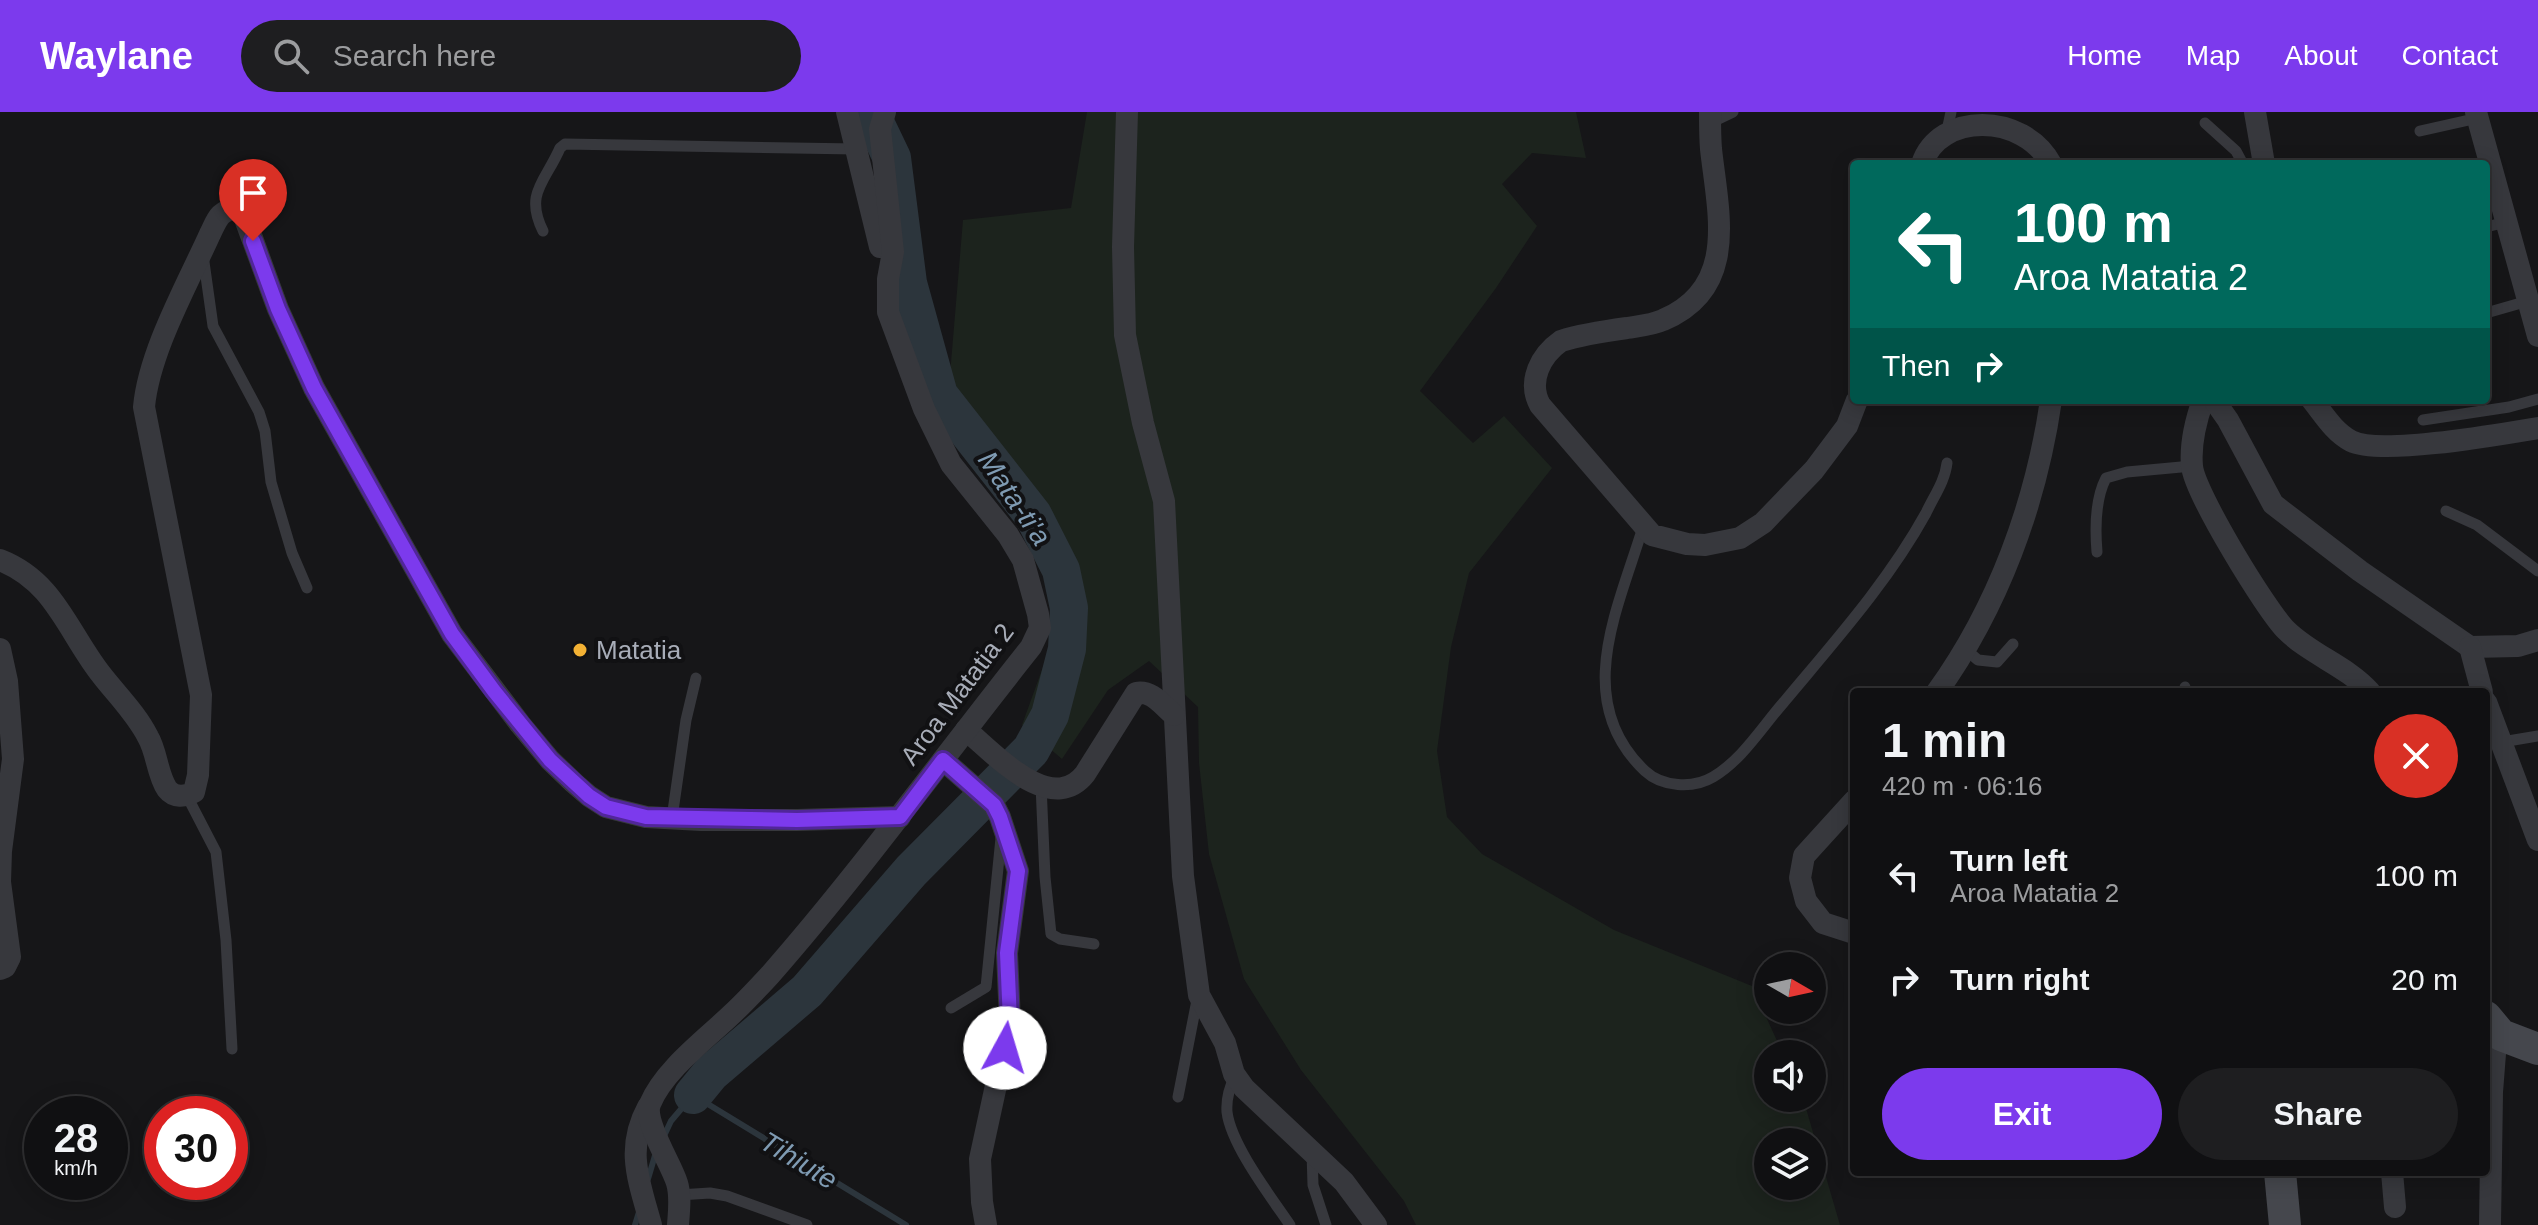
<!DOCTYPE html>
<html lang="en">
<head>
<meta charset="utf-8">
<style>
  :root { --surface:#101012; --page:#1e1e20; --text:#f1f3f6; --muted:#9c9d9f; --line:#303032; --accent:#7c3aed }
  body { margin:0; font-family:Helvetica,sans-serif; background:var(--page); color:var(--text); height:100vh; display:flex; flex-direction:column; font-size:30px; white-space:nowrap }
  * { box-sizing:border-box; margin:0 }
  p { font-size:26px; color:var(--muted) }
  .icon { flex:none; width:44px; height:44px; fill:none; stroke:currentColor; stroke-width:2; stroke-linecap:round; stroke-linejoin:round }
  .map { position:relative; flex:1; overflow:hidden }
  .sheet { position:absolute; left:1850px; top:576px; width:640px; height:488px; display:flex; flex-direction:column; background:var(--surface); border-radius:8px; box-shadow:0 4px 20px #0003,0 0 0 2px var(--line) }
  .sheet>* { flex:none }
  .guide { position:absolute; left:1850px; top:48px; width:640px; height:244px; border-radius:8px; box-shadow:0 4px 20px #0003,0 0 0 2px var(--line); background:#00695c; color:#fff; overflow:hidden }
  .needle { width:52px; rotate:99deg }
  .buttons { position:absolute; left:1754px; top:840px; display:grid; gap:16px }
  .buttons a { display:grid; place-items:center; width:72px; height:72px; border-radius:50%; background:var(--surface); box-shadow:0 4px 20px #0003,0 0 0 2px var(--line); font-size:40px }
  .speed { position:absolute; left:24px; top:984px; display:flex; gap:16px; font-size:40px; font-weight:700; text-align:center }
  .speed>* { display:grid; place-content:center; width:104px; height:104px; border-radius:50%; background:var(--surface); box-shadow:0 4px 20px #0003,0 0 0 2px var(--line); line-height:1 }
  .speed small { font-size:20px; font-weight:400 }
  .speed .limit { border:12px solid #d22; background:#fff; color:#111 }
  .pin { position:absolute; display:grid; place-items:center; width:68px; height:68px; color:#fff; margin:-82px -34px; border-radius:50% 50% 50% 0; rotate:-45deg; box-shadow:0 0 8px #0007 }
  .pin .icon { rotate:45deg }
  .me { position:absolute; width:88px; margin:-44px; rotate:6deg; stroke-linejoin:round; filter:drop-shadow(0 0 6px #0008) }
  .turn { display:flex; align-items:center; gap:28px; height:168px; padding:0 32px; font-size:36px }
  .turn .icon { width:104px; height:104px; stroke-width:2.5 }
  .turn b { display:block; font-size:56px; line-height:68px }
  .then { display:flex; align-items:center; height:76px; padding:0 32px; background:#0003; gap:16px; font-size:30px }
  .round { display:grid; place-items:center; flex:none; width:84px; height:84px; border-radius:42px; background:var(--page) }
  .head { display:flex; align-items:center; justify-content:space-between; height:136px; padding:0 32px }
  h1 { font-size:48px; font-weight:800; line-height:60px }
  .button { display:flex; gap:16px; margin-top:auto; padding:16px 32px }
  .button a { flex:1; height:92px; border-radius:48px; background:var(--accent); color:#fff; font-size:32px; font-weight:800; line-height:92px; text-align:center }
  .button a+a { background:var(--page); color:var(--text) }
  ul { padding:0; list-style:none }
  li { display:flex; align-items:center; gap:24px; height:104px; padding:0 32px }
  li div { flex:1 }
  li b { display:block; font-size:30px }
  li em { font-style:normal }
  header { display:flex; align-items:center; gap:48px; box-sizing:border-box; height:112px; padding:0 40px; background:var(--accent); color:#fff }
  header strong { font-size:38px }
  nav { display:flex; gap:44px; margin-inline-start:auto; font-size:28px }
  .search { width:560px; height:72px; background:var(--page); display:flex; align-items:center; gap:20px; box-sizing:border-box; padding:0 28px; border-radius:44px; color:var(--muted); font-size:30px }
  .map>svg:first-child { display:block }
  .green { fill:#1c231d; fill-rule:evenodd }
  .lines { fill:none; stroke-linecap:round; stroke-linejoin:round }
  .stream { stroke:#2c353c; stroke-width:6 }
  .river { stroke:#2c353c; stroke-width:38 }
  .service { stroke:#37383d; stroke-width:11 }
  .minor { stroke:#37383d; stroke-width:22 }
  .secondary { stroke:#45474d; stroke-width:32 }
  .route-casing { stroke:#51269a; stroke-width:20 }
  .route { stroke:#7c3aed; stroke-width:14 }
  .poi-dot { fill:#f2b134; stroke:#111113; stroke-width:3 }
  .labels { text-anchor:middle; stroke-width:8; stroke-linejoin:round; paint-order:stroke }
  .poi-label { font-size:26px; fill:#a8adb8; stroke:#111113; text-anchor:start }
  .street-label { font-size:26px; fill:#a8adb8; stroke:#111113 }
  .water-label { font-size:28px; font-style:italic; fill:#7f9bb3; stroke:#111113 }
</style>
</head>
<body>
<header>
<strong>Waylane</strong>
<div class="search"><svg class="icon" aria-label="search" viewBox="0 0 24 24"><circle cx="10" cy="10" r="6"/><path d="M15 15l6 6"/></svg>Search here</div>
<nav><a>Home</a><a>Map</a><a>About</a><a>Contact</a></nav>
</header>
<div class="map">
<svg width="2538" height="1113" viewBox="0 0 2538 1113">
  <rect width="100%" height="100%" fill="#161618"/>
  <path class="green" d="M1087,0H1576L1586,46L1532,41L1502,72L1537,114L1496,176L1420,279L1473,331L1504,304L1552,356L1469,461L1451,535L1437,639L1447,705L1482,742L1614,818L1752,874L1783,942H1768V986H1803L1840,1113H1416L1404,1089L1301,958L1244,867L1209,742L1199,651L1198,595L1149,549L1108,578L1062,647L1022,613L1057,516L1054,489L1031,427L990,378L946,310L963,108L1071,96ZM1768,1030H1812V1074H1768Z"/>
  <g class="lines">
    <g class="stream">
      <path d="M663,1026L671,1009L693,983L906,1113"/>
      <path d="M648,1067L656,1040"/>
      <path d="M635,1113L640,1097"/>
    </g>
    <path class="river" d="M693,983L711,961L807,879L911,759L1031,638L1050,603L1067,537L1069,496L1061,458L1033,403L939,283L908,171L892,46L870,0"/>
    <g class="service">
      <path d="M1710,11L1733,0"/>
      <path d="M2205,11L2236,39L2243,52"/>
      <path d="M1948,14L1951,0"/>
      <path d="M2420,19L2478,6"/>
      <path d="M2486,115L2506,110"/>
      <path d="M543,119C524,81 546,69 560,36L565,32L856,37"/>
      <path d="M203,143L213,214L259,300L265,319L271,370L292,441L307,476"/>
      <path d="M2486,201L2528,189"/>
      <path d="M2177,288H2195"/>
      <path d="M2423,308L2509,295L2538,287"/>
      <path d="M2446,399L2477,413L2538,459"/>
      <path d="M1643,415C1618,497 1571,589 1645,659C1662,675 1693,677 1713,665C1742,648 1762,615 1784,590C1834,530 1888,470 1926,401C1934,384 1945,369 1947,351"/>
      <path d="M2097,440C2095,416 2095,387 2106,366L2127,360L2192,354"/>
      <path d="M1965,537L1978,548L1997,550L2013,532"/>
      <path d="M2184,580L2185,575"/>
      <path d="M2502,630L2538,624"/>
      <path d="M1041,673L1045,765L1051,822L1060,827L1094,832"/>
      <path d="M187,684L216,740L226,828L232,937"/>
      <path d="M672,706L686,608L696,566"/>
      <path d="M951,896L986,875L1001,726"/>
      <path d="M1235,964C1229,976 1226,986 1227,1000C1231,1033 1271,1085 1290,1113"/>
      <path d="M1178,985L1198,883"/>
      <path d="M1312,1040L1313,1073L1326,1113"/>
      <path d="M679,1083L710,1081L727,1084L807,1113"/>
    </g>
    <g class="minor">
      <path d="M847,0L880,135"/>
      <path d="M1127,0L1123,135L1125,223L1143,311L1164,389L1183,764L1199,883L1225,931L1234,962L1244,976L1344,1070L1376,1113"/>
      <path d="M1710,0C1710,12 1710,25 1711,37C1718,101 1739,176 1663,208C1652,213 1639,214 1627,216C1605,219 1583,222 1561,229C1541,243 1527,269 1540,293L1652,423L1687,432L1705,433L1740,426L1763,411L1814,358L1847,314L1857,288"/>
      <path d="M2255,0L2264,52"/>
      <path d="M2476,0L2538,224"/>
      <path d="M1922,52C1939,0 2023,0 2051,52"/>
      <path d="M2203,288C2196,308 2190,332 2192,354C2194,380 2266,498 2286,518C2311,543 2347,554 2370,580"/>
      <path d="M2214,288L2228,308L2273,392L2360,459L2470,535L2518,534L2538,528"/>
      <path d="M2312,288C2324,303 2334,320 2351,329C2380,344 2502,322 2538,316"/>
      <path d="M0,448C54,469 67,518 100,561C116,582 136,601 148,625C157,640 157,662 167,677C174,686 185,685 194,680L198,663L201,583L144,295C149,240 187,173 210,122C217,108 219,98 236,97L244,104L278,197L314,276L452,522L520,612L550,648L574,671L589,684L606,695L646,705L701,708H797L900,705"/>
      <path d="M2470,535L2482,580"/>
      <path d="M0,537L7,569L13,647L1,739L0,770L10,845L5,855L0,857"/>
      <path d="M1937,580C1998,495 2036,392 2051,288"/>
      <path d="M2486,590L2538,728"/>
      <path d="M966,618C994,641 1051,705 1085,662L1136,581C1152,578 1162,593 1174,603"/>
      <path d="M943,648L994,693L1000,705L1018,759L1007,841L1010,909L980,1047L982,1090L986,1113"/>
      <path d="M1854,689L1804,744L1800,766L1806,789L1823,811L1854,821"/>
      <path d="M648,995C625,1037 639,1069 651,1113"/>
      <path d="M2392,1060L2395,1095"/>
      <path d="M678,1113C679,1099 681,1084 677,1071C671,1051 643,1010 650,992C664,958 706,927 732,902C745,890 758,876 770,863C862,758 944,644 1031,535L1040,516L1038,502L1023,448L1008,423L951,352L924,297L888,200V167L893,140L880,17L885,0"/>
      <path d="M2490,1113L2492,980L2496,929L2501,923"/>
    </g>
    <g class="secondary">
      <path d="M2486,905L2501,923L2538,937"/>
      <path d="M2280,1060L2285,1113"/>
    </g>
  </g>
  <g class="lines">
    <defs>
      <path id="route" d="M253,129L278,197L314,276L452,522L494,579L550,648L589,684L606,695L646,705L797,708L900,705L943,648L994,693L1000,705L1018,759L1007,841L1010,909L1005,936"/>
    </defs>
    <use href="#route" class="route-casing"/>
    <use href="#route" class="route"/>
  </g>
  <circle class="poi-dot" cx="580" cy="538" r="8"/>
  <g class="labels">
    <g class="poi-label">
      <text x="596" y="547">Matatia</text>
    </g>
    <g class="street-label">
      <text transform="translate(957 582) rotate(-53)" y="9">Aroa Matatia 2</text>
    </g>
    <g class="water-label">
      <text transform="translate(1015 386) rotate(56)" y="10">Mata-ti'a</text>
      <text transform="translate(799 1048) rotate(31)" y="10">Tihiute</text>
    </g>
  </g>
</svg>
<div class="buttons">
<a><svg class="needle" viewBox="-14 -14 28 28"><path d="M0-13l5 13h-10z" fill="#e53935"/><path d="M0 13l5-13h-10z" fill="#9c9d9f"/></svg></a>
<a><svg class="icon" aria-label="sound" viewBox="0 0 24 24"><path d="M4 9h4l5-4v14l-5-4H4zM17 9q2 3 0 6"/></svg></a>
<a><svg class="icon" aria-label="layers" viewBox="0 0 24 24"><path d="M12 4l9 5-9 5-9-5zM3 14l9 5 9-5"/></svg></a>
</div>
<div class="speed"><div>28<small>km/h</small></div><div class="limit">30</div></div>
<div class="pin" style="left:253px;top:129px;background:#d93025"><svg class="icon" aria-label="arrive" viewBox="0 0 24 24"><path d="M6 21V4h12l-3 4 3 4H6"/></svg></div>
<svg class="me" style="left:1005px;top:936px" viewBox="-20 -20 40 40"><circle r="19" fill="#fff"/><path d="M0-13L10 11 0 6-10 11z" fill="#7c3aed"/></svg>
<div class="guide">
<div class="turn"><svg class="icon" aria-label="left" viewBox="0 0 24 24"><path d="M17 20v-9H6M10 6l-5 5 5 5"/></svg><div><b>100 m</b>Aroa Matatia 2</div></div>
<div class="then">Then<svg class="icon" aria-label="right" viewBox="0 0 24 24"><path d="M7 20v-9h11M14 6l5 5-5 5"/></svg></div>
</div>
<section class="sheet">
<div class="head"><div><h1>1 min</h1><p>420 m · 06:16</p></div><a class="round" style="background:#d93025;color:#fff"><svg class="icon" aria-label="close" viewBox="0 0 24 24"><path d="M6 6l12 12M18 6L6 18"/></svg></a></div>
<ul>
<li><svg class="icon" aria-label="left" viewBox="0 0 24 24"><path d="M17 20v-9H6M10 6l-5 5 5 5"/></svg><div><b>Turn left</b><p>Aroa Matatia 2</p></div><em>100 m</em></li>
<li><svg class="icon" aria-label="right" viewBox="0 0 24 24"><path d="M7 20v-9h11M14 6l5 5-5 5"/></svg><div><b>Turn right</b></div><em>20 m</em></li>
</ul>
<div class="button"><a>Exit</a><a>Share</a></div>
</section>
</div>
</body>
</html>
